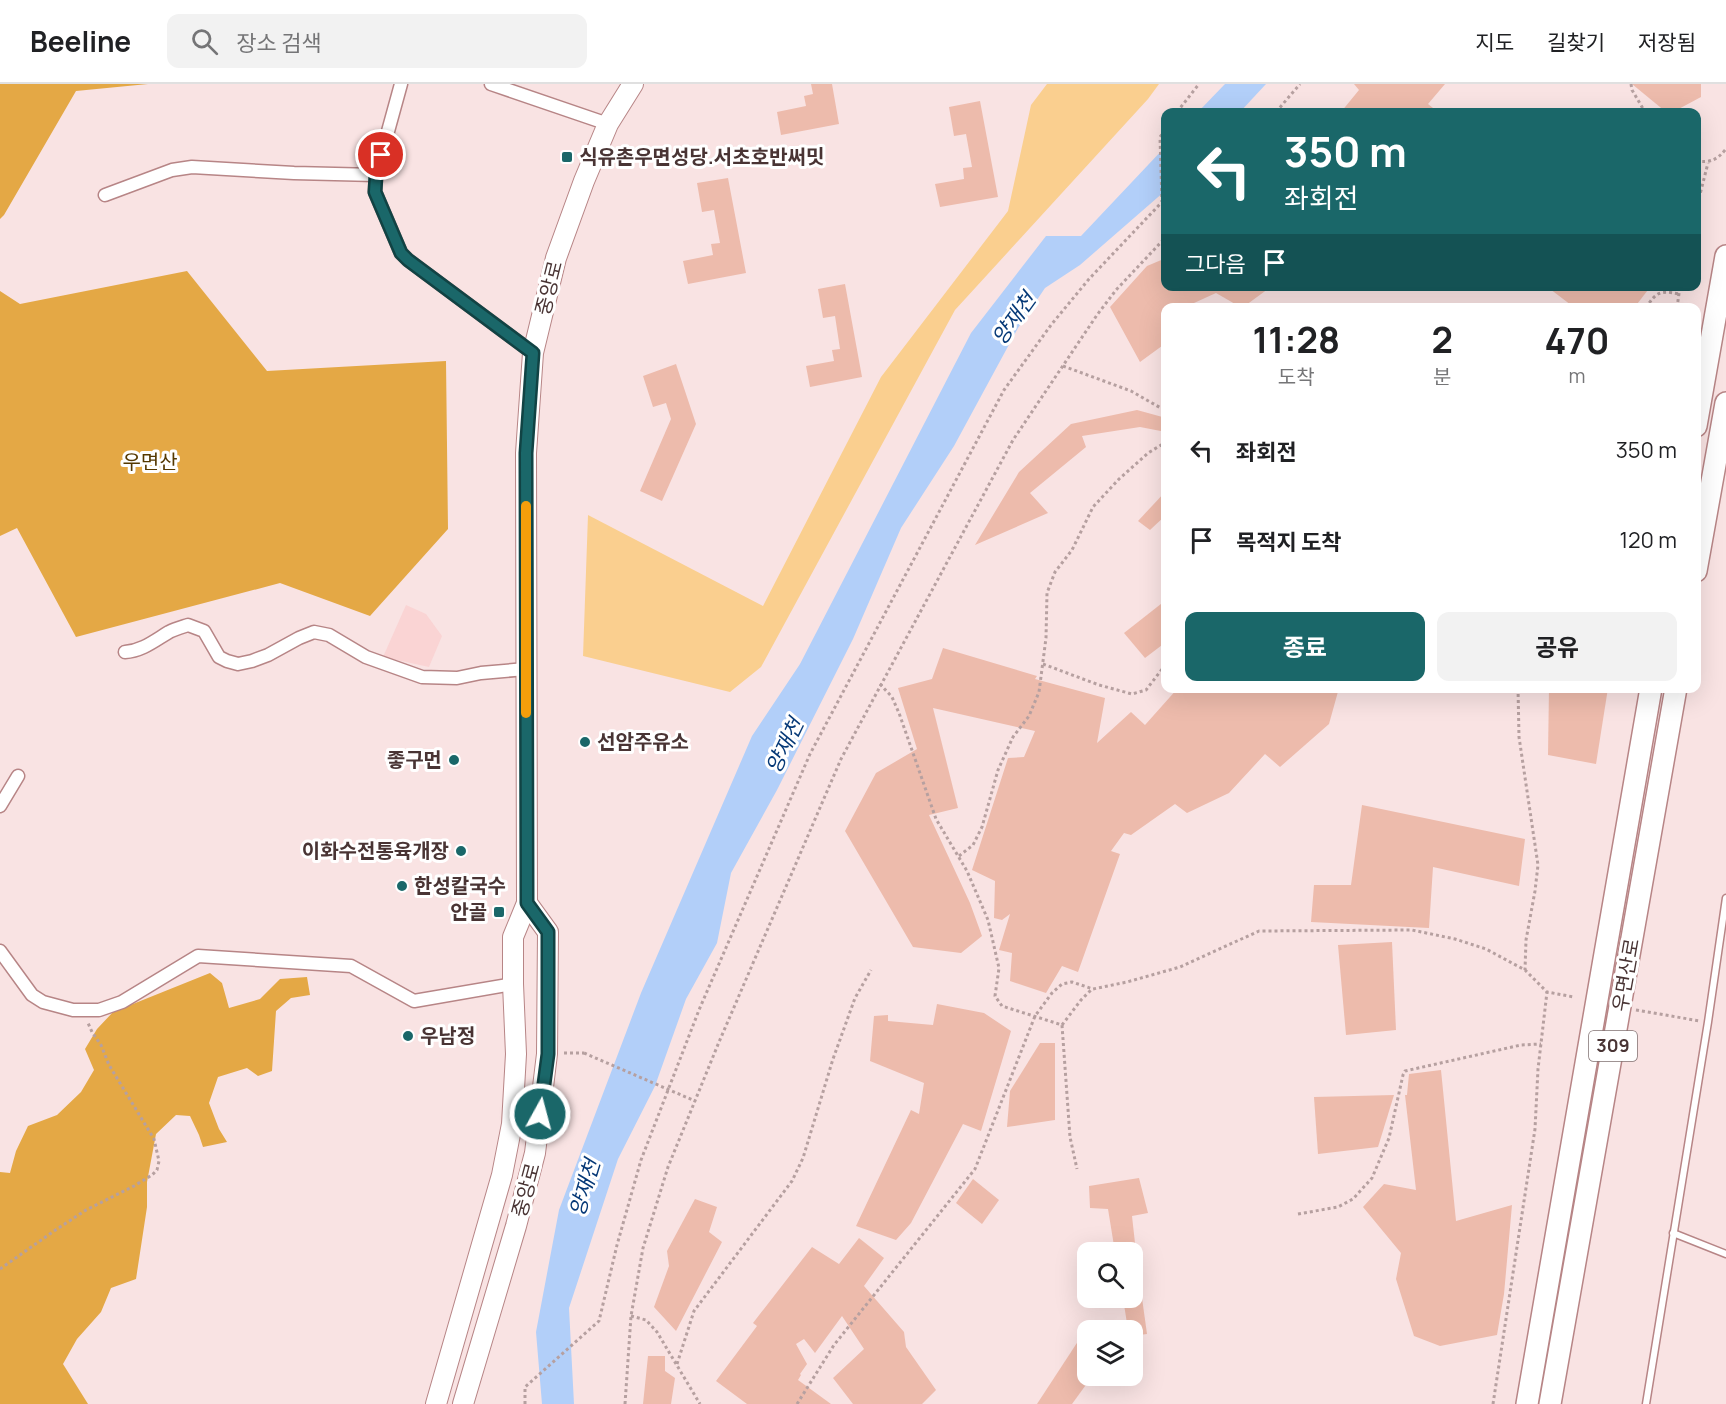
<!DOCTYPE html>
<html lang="ko">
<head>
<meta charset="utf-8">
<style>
  :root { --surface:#fff; --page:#f2f2f2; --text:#202124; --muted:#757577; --line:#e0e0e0; --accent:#1a6769 }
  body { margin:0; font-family:Manrope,"Noto Sans KR",sans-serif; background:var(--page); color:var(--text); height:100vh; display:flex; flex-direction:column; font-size:22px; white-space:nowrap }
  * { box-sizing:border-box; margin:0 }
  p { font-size:20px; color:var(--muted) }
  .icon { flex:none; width:33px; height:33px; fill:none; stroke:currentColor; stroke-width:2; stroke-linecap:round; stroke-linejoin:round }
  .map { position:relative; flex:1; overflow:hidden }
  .drawer { position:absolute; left:1161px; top:219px; width:540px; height:390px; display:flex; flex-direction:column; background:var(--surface); border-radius:12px; box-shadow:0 6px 24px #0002 }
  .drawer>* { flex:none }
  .guide { position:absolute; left:1161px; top:24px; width:540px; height:183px; border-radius:12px; box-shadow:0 6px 24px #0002; background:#1a6769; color:#fff; overflow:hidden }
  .buttons { position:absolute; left:1077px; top:1158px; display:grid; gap:12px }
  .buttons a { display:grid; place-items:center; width:66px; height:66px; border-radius:12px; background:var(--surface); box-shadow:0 6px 24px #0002; font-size:30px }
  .pin { position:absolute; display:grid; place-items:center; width:51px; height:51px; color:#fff; margin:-26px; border:3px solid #fff; border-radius:50%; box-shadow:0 2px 6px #0007 }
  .me { position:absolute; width:66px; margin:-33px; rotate:7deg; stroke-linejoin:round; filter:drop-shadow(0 0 4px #0008) }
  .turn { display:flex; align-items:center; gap:21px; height:126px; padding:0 24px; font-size:27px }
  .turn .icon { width:78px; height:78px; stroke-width:2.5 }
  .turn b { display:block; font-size:42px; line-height:51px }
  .then { display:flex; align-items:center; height:57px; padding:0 24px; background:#0003; gap:12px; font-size:22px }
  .eta { display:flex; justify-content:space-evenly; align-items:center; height:102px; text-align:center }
  .eta b { font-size:36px; font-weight:700; line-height:42px }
  .button { display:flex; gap:12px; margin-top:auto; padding:12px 24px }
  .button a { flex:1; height:69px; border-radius:12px; background:var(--accent); color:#fff; font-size:24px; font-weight:700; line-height:69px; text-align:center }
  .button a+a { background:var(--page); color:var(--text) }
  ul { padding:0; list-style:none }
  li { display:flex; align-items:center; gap:18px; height:90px; padding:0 24px }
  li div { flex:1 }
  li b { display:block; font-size:22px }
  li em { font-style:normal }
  header { display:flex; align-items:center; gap:36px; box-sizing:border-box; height:84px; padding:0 30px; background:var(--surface); border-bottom:2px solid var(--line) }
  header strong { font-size:28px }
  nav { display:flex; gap:33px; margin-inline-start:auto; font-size:21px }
  .search { width:420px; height:54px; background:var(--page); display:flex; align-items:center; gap:15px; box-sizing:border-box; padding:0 21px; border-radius:12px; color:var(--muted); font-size:22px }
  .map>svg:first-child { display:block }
  .built { fill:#fad4d4 }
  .green { fill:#facf8f }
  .forest { fill:#e4a845 }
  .water { fill:#b2cff9 }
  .building { fill:#edbbac }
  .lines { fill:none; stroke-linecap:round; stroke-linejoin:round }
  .service-casing { stroke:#b78586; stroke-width:9 }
  .minor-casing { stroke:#b78586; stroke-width:15 }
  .primary-casing { stroke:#b78586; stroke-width:22 }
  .trunk-casing { stroke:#b78586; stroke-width:24 }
  .path { stroke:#b6a0a0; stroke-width:3; stroke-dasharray:3 3; stroke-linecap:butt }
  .service { stroke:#fff; stroke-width:6 }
  .minor { stroke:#fff; stroke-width:12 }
  .primary { stroke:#fff; stroke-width:20 }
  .trunk { stroke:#fff; stroke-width:21 }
  .path-bridge { stroke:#b6a0a0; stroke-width:3; stroke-dasharray:3 3; stroke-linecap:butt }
  .route-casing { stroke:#114344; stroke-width:15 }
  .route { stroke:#1a6769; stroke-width:10 }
  .slow { stroke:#f59e0b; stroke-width:10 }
  .poi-dot { fill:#1a6769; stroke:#fff; stroke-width:2 }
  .labels { text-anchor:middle; stroke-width:6; stroke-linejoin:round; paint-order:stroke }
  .shield { fill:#fff; stroke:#807171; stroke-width:1.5 }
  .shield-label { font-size:18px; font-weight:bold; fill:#493434 }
  .poi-label { font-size:20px; font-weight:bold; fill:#493434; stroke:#fff; text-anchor:start }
  .street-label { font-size:20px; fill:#493434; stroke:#fff }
  .park-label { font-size:20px; fill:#553800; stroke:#fff }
  .water-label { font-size:21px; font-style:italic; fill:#063977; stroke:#fff }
</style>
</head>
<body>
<header>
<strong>Beeline</strong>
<div class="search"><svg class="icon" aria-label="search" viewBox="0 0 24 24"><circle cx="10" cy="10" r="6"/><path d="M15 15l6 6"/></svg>장소 검색</div>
<nav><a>지도</a><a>길찾기</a><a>저장됨</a></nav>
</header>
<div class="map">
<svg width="1726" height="1320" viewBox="0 0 1726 1320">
  <rect width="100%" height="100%" fill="#f9e3e3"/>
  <path class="built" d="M406,521L426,530L442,552L429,583L383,573Z"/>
  <path class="green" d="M1047,0H1159L1148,15L955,226L761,583L730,608L583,572L588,431L763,522L881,293L1008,127L1031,21Z"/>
  <g class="forest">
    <path d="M0,0H148L76,7L4,131L0,135Z"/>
    <path d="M187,187L267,287L446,277L448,445L370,532L280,499L76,553L17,444L0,452V207L20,220Z"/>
    <path d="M210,889L222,899L229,924L260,915L280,895L307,893L310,911L291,914L276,927L272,987L258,992L247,984L218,993L209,1019L219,1045L227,1058L203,1063L199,1051L190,1032L176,1031L156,1050L147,1098V1123L136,1195L111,1204L101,1228L77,1255L63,1280L88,1320H0V1088L10,1089L16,1067L28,1042L57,1031L81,1008L94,986L85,965L97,945L113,928Z"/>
  </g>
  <g class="water">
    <path d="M1225,0H1266L1240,28H1198Z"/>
    <path d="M1165,63V107L1080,181L1045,204L1018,244L954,362L901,444L853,555L777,706L731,789L717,859L686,915L655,1002L618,1075L569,1224L574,1320H542L536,1248L559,1126L641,909L752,652L800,580L971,249L1046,152H1081Z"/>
  </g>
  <g class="building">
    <path d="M811,0H832L839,40L781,51L777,28L806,22L804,12L813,10Z"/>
    <path d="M1354,0H1445L1428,20L1438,28H1341L1359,6Z"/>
    <path d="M1632,0H1701V13L1673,28H1666Z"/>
    <path d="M980,17L998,113L940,123L935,100L964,95L963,84L972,83L966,50L954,52L949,23Z"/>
    <path d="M728,94L746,189L688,200L683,177L713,171L711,160L720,159L714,126L702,128L697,99Z"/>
    <path d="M1166,174V202H1272L1242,224L1216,209L1183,224H1166V259L1140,278L1110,223L1147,182Z"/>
    <path d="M845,200L862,293L810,303L806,282L834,277L832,266L840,265L835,232L823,234L818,205Z"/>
    <path d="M1546,202H1651L1634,224H1575Z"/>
    <path d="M676,280L696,340L662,417L640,407L671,335L666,319L653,323L643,292Z"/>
    <path d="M1137,326L1166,334V348L1140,343L1082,352L1086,363L1030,409L1048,429L975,461L1019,388L1071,340Z"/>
    <path d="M1166,407V431L1150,446L1138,437Z"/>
    <path d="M1166,516V558L1145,574L1124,549Z"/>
    <path d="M943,564L1037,592L1035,595L1105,614L1097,659L1131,628L1145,641L1178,604H1339L1329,640L1280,683L1265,670L1229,709L1187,729L1175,720L1131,751L1124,749L1111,767L1120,770L1078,888L1062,882L1046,909L1010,897L1012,869L999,866L1010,830L1002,836L994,834L995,797L972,786L1008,674L1024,673L1035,647L933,624L958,724L929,731L970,819L982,852L961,869L913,863L845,747L876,689L917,665L898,604L932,595Z"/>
    <path d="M1549,604H1608L1596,680L1548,671Z"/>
    <path d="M1362,721L1525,755L1519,802L1433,783L1429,844L1311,838L1314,801H1351Z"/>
    <path d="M1392,858L1396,946L1346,951L1338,861Z"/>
    <path d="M937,920L984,929L1011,947L981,1047L963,1040L911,1139L896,1156L856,1142L911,1026L919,1030L924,999L870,977L874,932L888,931V937L933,941Z"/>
    <path d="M1040,959H1055V1036L1007,1043L1010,1007Z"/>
    <path d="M1441,986L1456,1137L1512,1121L1504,1210L1497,1251L1440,1262L1414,1252L1396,1195L1401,1169L1363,1123L1384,1100L1416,1106L1405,1011H1407L1409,990Z"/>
    <path d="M1394,1011L1378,1063L1318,1070L1314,1013Z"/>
    <path d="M1139,1094L1148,1129L1132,1132L1136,1168H1115L1108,1125L1090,1124L1089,1102Z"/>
    <path d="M973,1095L999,1116L982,1140L956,1119Z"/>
    <path d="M695,1115L717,1123L709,1148L722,1158L676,1247L654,1223L669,1182L667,1167Z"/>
    <path d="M859,1154L884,1174L864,1202L904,1248L906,1263L936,1306L922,1320H853L833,1294L864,1265L842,1232L815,1269L804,1255L796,1260L807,1280L800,1290L801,1291L798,1296L831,1320H747L716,1297L757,1242L753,1239L812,1163L839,1180Z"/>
    <path d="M1123,1214H1142L1147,1250L1132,1252V1246H1128Z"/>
    <path d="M1088,1242V1298L1072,1320H1037Z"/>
    <path d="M648,1272H665V1287L675,1294L671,1320H643Z"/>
  </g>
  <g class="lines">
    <defs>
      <g id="service">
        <path d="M1673,1149L1726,1170"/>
        <path d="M1646,1320L1708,938L1726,814"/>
      </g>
      <g id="minor">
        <path d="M401,0L376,91L375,108L401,169L408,176L533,269"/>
        <path d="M491,0L608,40"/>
        <path d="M105,111L172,86L192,83L294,89L376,91"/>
        <path d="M125,568C142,567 154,557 169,548C175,545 182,543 188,541L204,547L219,573L227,577L238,580L252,577L268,571L299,554L314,548L329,551L366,573L422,593L457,594L481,589L526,585"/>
        <path d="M0,722L18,692"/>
        <path d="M0,867L32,911L43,918L73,926H99L122,918L198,872L351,882L414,917L513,900"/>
      </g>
      <g id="primary">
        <path d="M436,1320L502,1091L512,1040L516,970L513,900V853L527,819L526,369L533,269L556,174L584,97L608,40L633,0"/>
        <path d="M463,1320L516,1142L535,1069L547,970L548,848L527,819"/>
      </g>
      <g id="trunk">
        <path d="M1696,342L1726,172"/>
        <path d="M1696,487L1726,319"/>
        <path d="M1527,1320L1651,604"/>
        <path d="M1550,1320L1676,604"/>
      </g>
    </defs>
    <use href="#service" class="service-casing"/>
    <use href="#minor" class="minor-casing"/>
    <use href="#primary" class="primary-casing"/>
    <use href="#trunk" class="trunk-casing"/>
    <g class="path">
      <path d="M1631,0L1632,6L1645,28"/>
      <path d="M1177,28L1199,0"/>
      <path d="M1276,28L1300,0"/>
      <path d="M1696,77C1710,79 1717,76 1726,65"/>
      <path d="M1696,126L1708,79"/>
      <path d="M1646,224C1656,208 1660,206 1679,210"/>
      <path d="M1677,224L1680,202"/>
      <path d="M1063,282L1131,307L1166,327"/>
      <path d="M1043,580L1099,601L1132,610L1146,606L1166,580"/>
      <path d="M880,600L892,613L899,629L936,735L967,787L988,836L999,884L995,912L1002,922L1062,941L1070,1053L1077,1085"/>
      <path d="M1518,604L1519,653L1538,781L1535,807L1526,856L1525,886"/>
      <path d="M959,772L973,761L982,743L998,686L1013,653L1029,632L1039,608L1046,554L1047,509L1055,488L1072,466L1093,423L1119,395L1148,369L1166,358"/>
      <path d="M1636,926L1700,937"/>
      <path d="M1062,941L1081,916L1092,905"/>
      <path d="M564,969H584"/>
      <path d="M1298,1130L1338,1123L1353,1115L1372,1094L1389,1054L1403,991L1405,987L1521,961L1541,960"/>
      <path d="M0,1185L54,1147L86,1126L134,1102L152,1091L157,1086L159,1077L154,1055L109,981L101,961L92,948L88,939"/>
      <path d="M631,1232L646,1236L657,1248L700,1320"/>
      <path d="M677,1280L694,1227L792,1097L803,1074L833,975L855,914L871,886"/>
      <path d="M525,1320V1303L599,1237L617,1161L641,1076L699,926L810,670L1004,306L1051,241L1089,195L1162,118L1160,53L1166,45"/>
      <path d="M625,1320L631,1232L643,1164L668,1083L719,958L841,675L1013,356L1097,231L1116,206L1166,153"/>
      <path d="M797,1320L834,1261L975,1085L1035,932L1052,909L1062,900L1072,898L1093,905L1127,898L1180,883L1259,847L1412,846L1455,855L1486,865L1525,886L1547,908L1574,913"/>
      <path d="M1493,1320L1535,1045L1538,985L1547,908"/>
    </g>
    <use href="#service" class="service"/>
    <use href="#minor" class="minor"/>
    <use href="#primary" class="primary"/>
    <use href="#trunk" class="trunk"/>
    <path class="path-bridge" d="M584,969L695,1017"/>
  </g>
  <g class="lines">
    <defs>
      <path id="route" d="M381,71L376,91L375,108L401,169L408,176L533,269L526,369L527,819L548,848V970L540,1030"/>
    </defs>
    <use href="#route" class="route-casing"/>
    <use href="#route" class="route"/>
    <path class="slow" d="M526,422V629"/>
  </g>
  <g class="poi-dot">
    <rect x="561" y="67" width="12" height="12" rx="3"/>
    <circle cx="585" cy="658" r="6"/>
    <circle cx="454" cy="676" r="6"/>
    <circle cx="461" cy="767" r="6"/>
    <circle cx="402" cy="802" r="6"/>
    <rect x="493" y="822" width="12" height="12" rx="3"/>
    <circle cx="408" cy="952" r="6"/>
  </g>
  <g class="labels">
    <rect class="shield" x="1589" y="947" width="48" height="30" rx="4.5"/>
    <g class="shield-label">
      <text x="1613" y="968">309</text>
    </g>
    <g class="poi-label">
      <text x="579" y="80">식유촌우면성당.서초호반써밋</text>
      <text x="597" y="665">선암주유소</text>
      <text x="442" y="683" text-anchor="end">좋구먼</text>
      <text x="449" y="774" text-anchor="end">이화수전통육개장</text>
      <text x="414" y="809">한성칼국수</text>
      <text x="487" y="835" text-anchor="end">안골</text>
      <text x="420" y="959">우남정</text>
    </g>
    <g class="street-label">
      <text transform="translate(549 204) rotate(-76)" y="7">중앙로</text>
      <text transform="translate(1626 891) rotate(-80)" y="7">우면산로</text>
      <text transform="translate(526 1106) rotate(-75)" y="7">중앙로</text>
    </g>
    <g class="park-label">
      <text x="150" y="385">우면산</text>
    </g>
    <g class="water-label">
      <text transform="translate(1014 235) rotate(-54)" y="7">양재천</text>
      <text transform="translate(785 662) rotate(-64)" y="7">양재천</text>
      <text transform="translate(585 1104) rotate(-73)" y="7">양재천</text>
    </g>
  </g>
</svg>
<div class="buttons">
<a><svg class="icon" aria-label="search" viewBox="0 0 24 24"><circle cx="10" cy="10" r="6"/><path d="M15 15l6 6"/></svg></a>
<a><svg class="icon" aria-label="layers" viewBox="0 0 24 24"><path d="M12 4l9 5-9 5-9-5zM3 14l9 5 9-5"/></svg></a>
</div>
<div class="pin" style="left:381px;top:71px;background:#d93025"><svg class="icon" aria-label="arrive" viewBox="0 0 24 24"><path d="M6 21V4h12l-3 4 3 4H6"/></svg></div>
<svg class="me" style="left:540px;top:1030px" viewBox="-20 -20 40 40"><circle r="17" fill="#1a6769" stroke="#fff" stroke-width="3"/><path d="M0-11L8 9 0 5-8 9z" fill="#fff"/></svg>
<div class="guide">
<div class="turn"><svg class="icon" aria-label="left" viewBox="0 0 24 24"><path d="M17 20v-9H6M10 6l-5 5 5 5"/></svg><div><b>350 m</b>좌회전</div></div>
<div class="then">그다음<svg class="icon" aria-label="arrive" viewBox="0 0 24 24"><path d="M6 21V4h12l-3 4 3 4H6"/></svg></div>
</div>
<section class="drawer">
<div class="eta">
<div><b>11:28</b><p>도착</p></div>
<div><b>2</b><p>분</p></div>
<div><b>470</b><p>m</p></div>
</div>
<ul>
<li><svg class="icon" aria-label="left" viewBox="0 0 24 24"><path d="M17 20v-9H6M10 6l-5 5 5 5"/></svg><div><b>좌회전</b></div><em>350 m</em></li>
<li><svg class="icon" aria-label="arrive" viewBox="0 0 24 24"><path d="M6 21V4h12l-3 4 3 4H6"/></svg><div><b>목적지 도착</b></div><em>120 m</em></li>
</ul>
<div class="button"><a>종료</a><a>공유</a></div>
</section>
</div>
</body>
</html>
